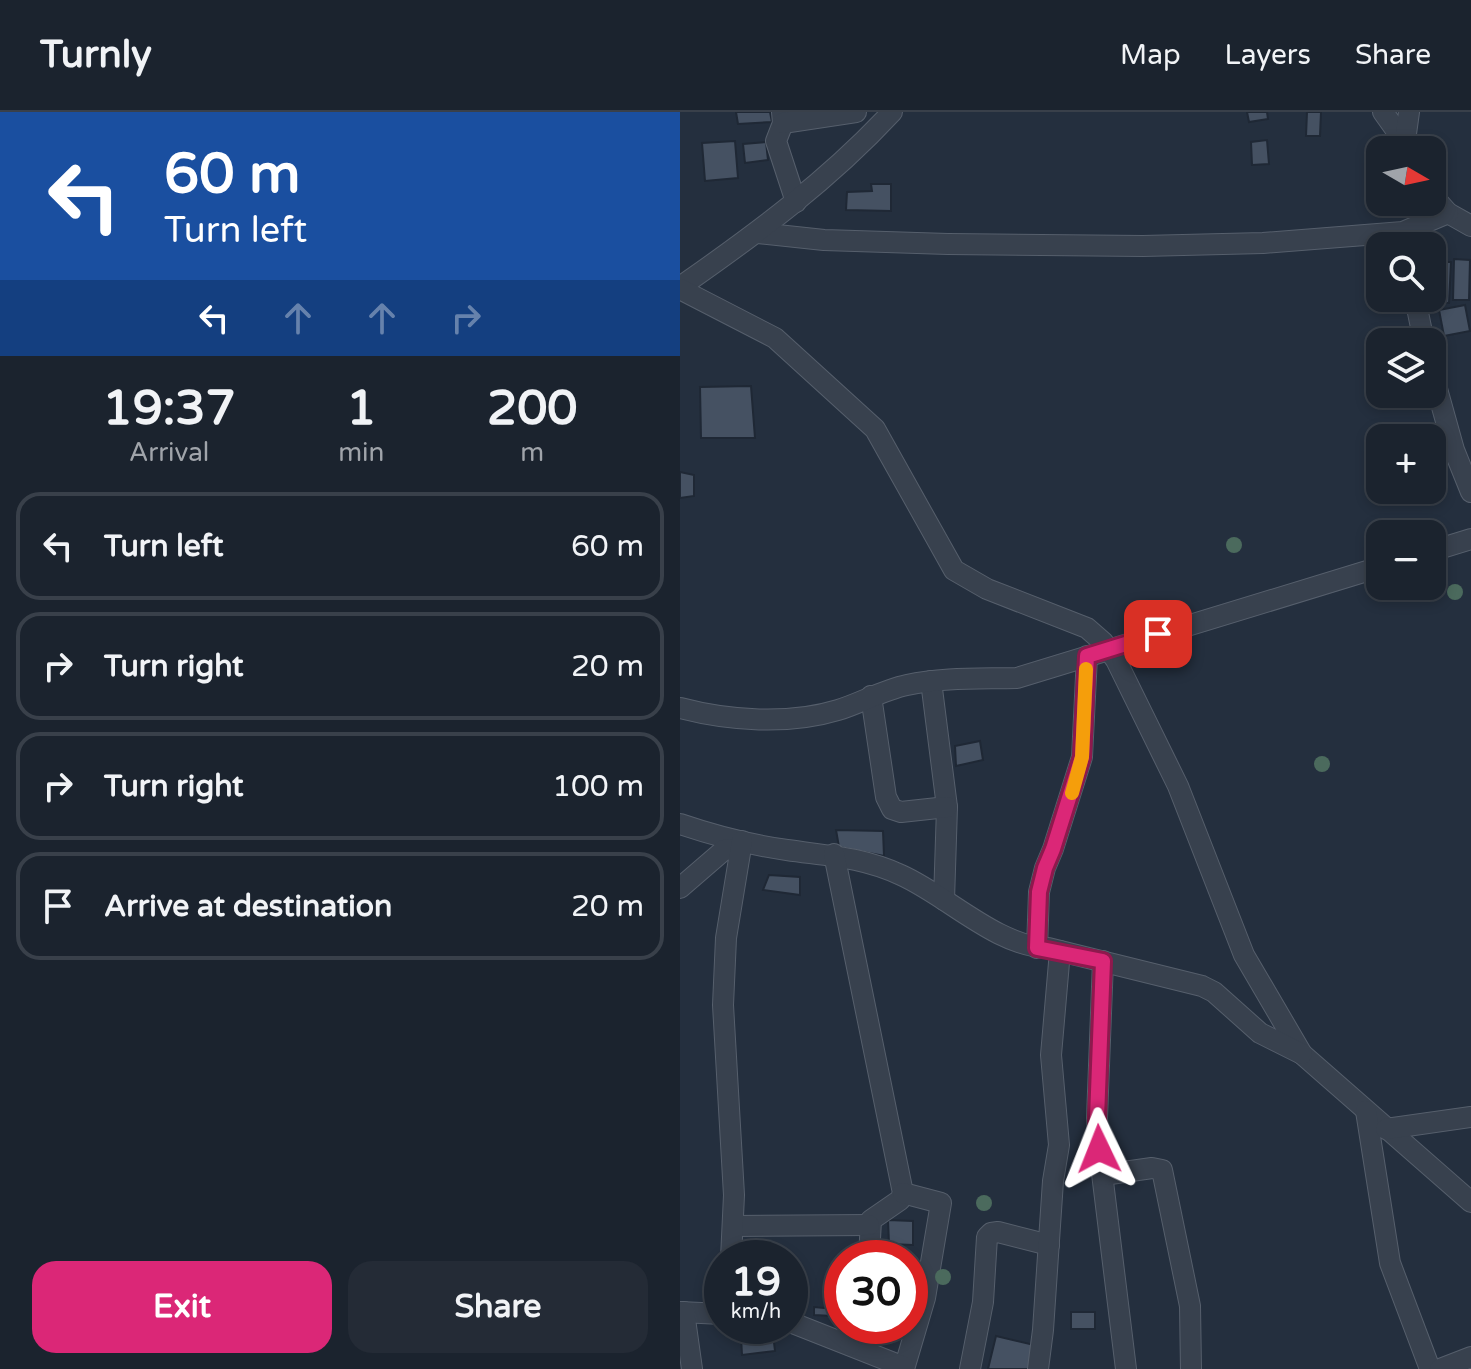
<!DOCTYPE html>
<html lang="en">
<head>
<meta charset="utf-8">
<style>
  :root { --surface:#1b232e; --page:#242b36; --text:#f1f3f6; --muted:#a0a4aa; --line:#39404a; --accent:#db2777 }
  body { margin:0; font-family:"Varela Round",sans-serif; background:var(--page); color:var(--text); height:100vh; display:flex; flex-direction:column; font-size:30px; white-space:nowrap }
  * { box-sizing:border-box; margin:0 }
  p { font-size:26px; color:var(--muted) }
  .icon { flex:none; width:44px; height:44px; fill:none; stroke:currentColor; stroke-width:2; stroke-linecap:round; stroke-linejoin:round }
  .map { position:relative; flex:1; overflow:hidden }
  .details { display:flex; flex-direction:column; background:var(--surface); width:680px }
  .details>* { flex:none }
  .banner { background:#1a4fa0; color:#fff; overflow:hidden }
  .needle { width:52px; rotate:99deg }
  .tools { position:absolute; left:686px; top:24px; display:grid; gap:16px }
  .tools a { display:grid; place-items:center; width:80px; height:80px; border-radius:16px; background:var(--surface); box-shadow:0 4px 12px #0003,0 0 0 2px var(--line); font-size:40px }
  .speed { position:absolute; left:24px; top:1128px; display:flex; gap:16px; font-size:40px; font-weight:700; text-align:center }
  .speed>* { display:grid; place-content:center; width:104px; height:104px; border-radius:50%; background:var(--surface); box-shadow:0 4px 12px #0003,0 0 0 2px var(--line); line-height:1 }
  .speed small { font-size:20px; font-weight:400 }
  .speed .limit { border:12px solid #d22; background:#fff; color:#111 }
  .pin { position:absolute; display:grid; place-items:center; width:68px; height:68px; color:#fff; margin:-34px; border-radius:16px; box-shadow:0 4px 12px #0006 }
  .me { position:absolute; width:88px; margin:-44px; rotate:358deg; stroke-linejoin:round; filter:drop-shadow(0 0 6px #0008) }
  .turn { display:flex; align-items:center; gap:28px; height:168px; padding:0 32px; font-size:36px }
  .turn .icon { width:104px; height:104px; stroke-width:2.5 }
  .turn b { display:block; font-size:56px; line-height:68px }
  .lanes { display:flex; align-items:center; height:76px; padding:0 32px; background:#0003; justify-content:center; gap:40px; direction:ltr }
  .lanes .off { opacity:.35 }
  .eta { display:flex; justify-content:space-evenly; align-items:center; height:136px; text-align:center }
  .eta b { font-size:48px; font-weight:700; line-height:56px }
  .cta { display:flex; gap:16px; margin-top:auto; padding:16px 32px }
  .cta a { flex:1; height:92px; border-radius:24px; background:var(--accent); color:#fff; font-size:32px; font-weight:700; line-height:92px; text-align:center }
  .cta a+a { background:var(--page); color:var(--text) }
  ul { padding:0; list-style:none }
  li { display:flex; align-items:center; gap:24px; height:108px; margin:0 16px 12px; padding:0 16px; border:4px solid var(--line); border-radius:24px }
  li div { flex:1 }
  li b { display:block; font-size:30px }
  li em { font-style:normal }
  header { display:flex; align-items:center; gap:48px; box-sizing:border-box; height:112px; padding:0 40px; background:var(--surface); border-bottom:2px solid var(--line) }
  header strong { font-size:38px }
  nav { display:flex; gap:44px; margin-inline-start:auto; font-size:28px }
  main { display:flex; flex:1; min-height:0 }
  .map>svg:first-child { display:block }
  .building { fill:#455162; stroke:#1f2835; stroke-width:2 }
  .lines { fill:none; stroke-linecap:round; stroke-linejoin:round }
  .street-casing { stroke:#565f6c; stroke-width:22 }
  .street { stroke:#38414e; stroke-width:20 }
  .tree { fill:#4b6a5d }
  .route-casing { stroke:#8e194d; stroke-width:20 }
  .route { stroke:#db2777; stroke-width:14 }
  .slow { stroke:#f59e0b; stroke-width:14 }
</style>
</head>
<body>
<header>
<strong>Turnly</strong>
<nav><a>Map</a><a>Layers</a><a>Share</a></nav>
</header>
<main>
<section class="details">
<div class="banner">
<div class="turn"><svg class="icon" aria-label="left" viewBox="0 0 24 24"><path d="M17 20v-9H6M10 6l-5 5 5 5"/></svg><div><b>60 m</b>Turn left</div></div>
<div class="lanes"><svg class="icon" aria-label="left" viewBox="0 0 24 24"><path d="M17 20v-9H6M10 6l-5 5 5 5"/></svg><svg class="icon off" aria-label="ahead" viewBox="0 0 24 24"><path d="M12 20V5M6 11l6-6 6 6"/></svg><svg class="icon off" aria-label="ahead" viewBox="0 0 24 24"><path d="M12 20V5M6 11l6-6 6 6"/></svg><svg class="icon off" aria-label="right" viewBox="0 0 24 24"><path d="M7 20v-9h11M14 6l5 5-5 5"/></svg></div>
</div>
<div class="eta">
<div><b>19:37</b><p>Arrival</p></div>
<div><b>1</b><p>min</p></div>
<div><b>200</b><p>m</p></div>
</div>
<ul>
<li><svg class="icon" aria-label="left" viewBox="0 0 24 24"><path d="M17 20v-9H6M10 6l-5 5 5 5"/></svg><div><b>Turn left</b></div><em>60 m</em></li>
<li><svg class="icon" aria-label="right" viewBox="0 0 24 24"><path d="M7 20v-9h11M14 6l5 5-5 5"/></svg><div><b>Turn right</b></div><em>20 m</em></li>
<li><svg class="icon" aria-label="right" viewBox="0 0 24 24"><path d="M7 20v-9h11M14 6l5 5-5 5"/></svg><div><b>Turn right</b></div><em>100 m</em></li>
<li><svg class="icon" aria-label="arrive" viewBox="0 0 24 24"><path d="M6 21V4h12l-3 4 3 4H6"/></svg><div><b>Arrive at destination</b></div><em>20 m</em></li>
</ul>
<div class="cta"><a>Exit</a><a>Share</a></div>
</section>
<div class="map">
<svg width="791" height="1257" viewBox="0 0 791 1257">
  <rect width="100%" height="100%" fill="#242f3e"/>
  <g class="building">
    <path d="M56,0H90L92,10L58,12Z"/>
    <path d="M567,0H587L588,7L569,10Z"/>
    <path d="M627,0H641L640,24H626Z"/>
    <path d="M587,28L589,52L572,53L571,30Z"/>
    <path d="M55,29L58,66L25,69L22,31Z"/>
    <path d="M86,30L88,48L65,51L63,32Z"/>
    <path d="M191,72H211V99L166,98L167,80L192,79Z"/>
    <path d="M774,147L790,148L789,188H773Z"/>
    <path d="M757,150H771L769,191L755,190Z"/>
    <path d="M785,193L790,219L764,224L759,198Z"/>
    <path d="M71,274L75,326H21L20,275Z"/>
    <path d="M0,360L14,363V384L0,386Z"/>
    <path d="M300,629L303,648L276,654L275,634Z"/>
    <path d="M156,718L203,719L204,744L159,735Z"/>
    <path d="M89,763L120,765V783L83,778Z"/>
    <path d="M208,1108L233,1109V1133L209,1132Z"/>
    <path d="M153,1191L152,1204L134,1203V1195L144,1196Z"/>
    <rect x="391" y="1200" width="24" height="17"/>
    <path d="M93,1222L95,1239L62,1243L61,1225Z"/>
    <path d="M316,1224L367,1236L362,1257H308Z"/>
  </g>
  <g class="lines">
    <defs>
      <g id="street">
        <path d="M102,0L103,11L96,29L116,90"/>
        <path d="M703,0L730,38"/>
        <path d="M103,11L176,0"/>
        <path d="M725,29L729,0"/>
        <path d="M752,83L768,101L791,114"/>
        <path d="M78,121L144,128L268,132L463,134L583,131L723,120L768,101"/>
        <path d="M0,175C76,122 149,68 212,0"/>
        <path d="M0,177L95,226L195,317L274,458L307,477L407,516L423,530L436,548L498,674L564,843L622,942L791,1090"/>
        <path d="M735,186L744,230"/>
        <path d="M752,259L774,338L791,380"/>
        <path d="M752,439L791,427"/>
        <path d="M251,569L267,695L264,788"/>
        <path d="M191,584L206,685L212,697L221,700L267,695"/>
        <path d="M0,596C49,609 109,613 158,598C181,591 203,578 227,573C263,565 301,567 337,566L700,455"/>
        <path d="M0,712C35,724 71,733 107,738C149,744 182,745 221,763C268,784 316,834 368,836L522,874L534,880L580,921L622,942"/>
        <path d="M154,742L223,1081L220,1088L191,1108L189,1146"/>
        <path d="M0,776L44,738L61,736"/>
        <path d="M357,836L359,780L365,756L373,737L402,645L407,544"/>
        <path d="M423,849L417,1006L419,1037L446,1257"/>
        <path d="M686,999L710,1151L750,1257"/>
        <path d="M706,1017L791,1005"/>
        <path d="M423,1063L472,1056L482,1058L510,1194L511,1257"/>
        <path d="M223,1081L261,1091L245,1186L224,1257"/>
        <path d="M53,1114L189,1113"/>
        <path d="M51,1146L54,1083L43,893L46,826L62,729"/>
        <path d="M0,1200L42,1202"/>
        <path d="M4,1200L12,1257"/>
        <path d="M110,1210L224,1255"/>
        <path d="M170,1233L179,1214"/>
        <path d="M290,1257L303,1190L307,1125L311,1121L318,1120L369,1133"/>
        <path d="M358,1257L363,1218L373,1069L379,1033L371,943L380,839"/>
        <path d="M760,1257L791,1245"/>
      </g>
    </defs>
    <use href="#street" class="street-casing"/>
    <use href="#street" class="street"/>
  </g>
  <g class="tree">
    <circle cx="554" cy="433" r="8"/>
    <circle cx="775" cy="480" r="8"/>
    <circle cx="642" cy="652" r="8"/>
    <circle cx="304" cy="1091" r="8"/>
    <circle cx="263" cy="1165" r="8"/>
  </g>
  <g class="lines">
    <defs>
      <path id="route" d="M419,1037L417,1006L423,849L357,836L359,780L365,756L373,737L402,645L407,544L478,522"/>
    </defs>
    <use href="#route" class="route-casing"/>
    <use href="#route" class="route"/>
    <path class="slow" d="M392,681L402,645L406,557"/>
  </g>
</svg>
<div class="tools">
<a><svg class="needle" viewBox="-14 -14 28 28"><path d="M0-13l5 13h-10z" fill="#e53935"/><path d="M0 13l5-13h-10z" fill="#a0a4aa"/></svg></a>
<a><svg class="icon" aria-label="search" viewBox="0 0 24 24"><circle cx="10" cy="10" r="6"/><path d="M15 15l6 6"/></svg></a>
<a><svg class="icon" aria-label="layers" viewBox="0 0 24 24"><path d="M12 4l9 5-9 5-9-5zM3 14l9 5 9-5"/></svg></a>
<a>+</a>
<a>−</a>
</div>
<div class="speed"><div>19<small>km/h</small></div><div class="limit">30</div></div>
<div class="pin" style="left:478px;top:522px;background:#d93025"><svg class="icon" aria-label="arrive" viewBox="0 0 24 24"><path d="M6 21V4h12l-3 4 3 4H6"/></svg></div>
<svg class="me" style="left:419px;top:1037px" viewBox="-20 -20 40 40"><path d="M0-17L14 15 0 8-14 15z" fill="#db2777" stroke="#fff" stroke-width="4"/></svg>
</div>
</main>
</body>
</html>
